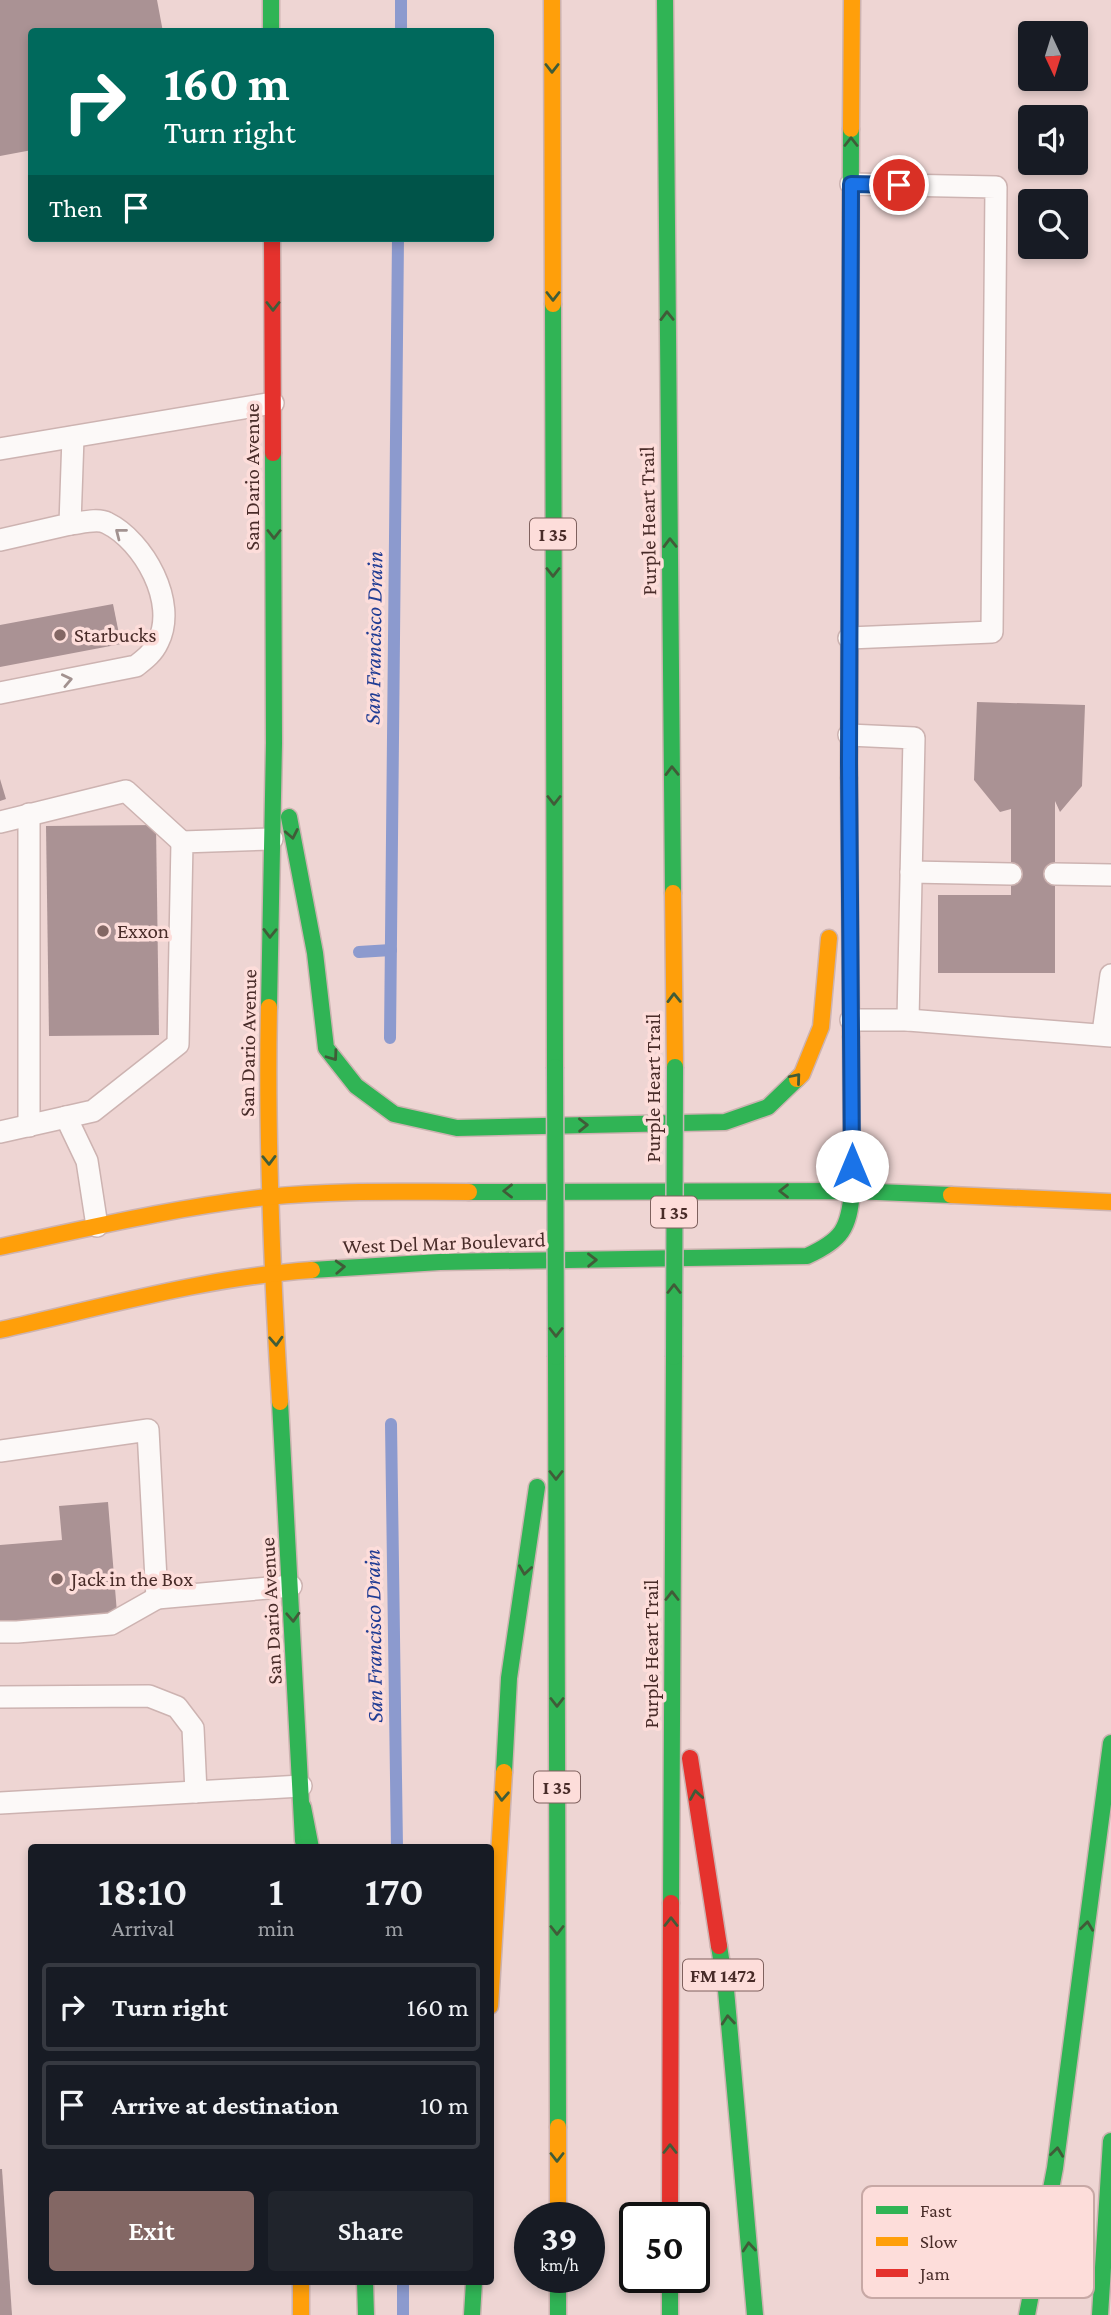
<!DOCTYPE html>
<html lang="en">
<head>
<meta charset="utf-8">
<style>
  :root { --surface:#171b24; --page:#20242c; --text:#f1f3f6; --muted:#9ea1a6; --line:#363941; --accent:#836764 }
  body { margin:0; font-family:"Crimson Pro",serif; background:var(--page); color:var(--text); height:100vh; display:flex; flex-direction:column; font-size:26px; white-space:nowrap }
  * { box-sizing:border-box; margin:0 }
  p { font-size:23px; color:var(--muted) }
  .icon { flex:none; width:38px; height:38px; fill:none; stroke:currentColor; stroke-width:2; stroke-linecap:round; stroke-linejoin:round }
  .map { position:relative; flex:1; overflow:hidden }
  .side { position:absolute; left:28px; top:1844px; width:466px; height:441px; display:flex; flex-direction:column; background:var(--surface); border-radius:7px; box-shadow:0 4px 10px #0003 }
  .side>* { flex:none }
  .top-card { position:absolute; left:28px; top:28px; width:466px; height:214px; border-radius:7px; box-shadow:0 4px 10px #0003; background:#00695c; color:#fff; overflow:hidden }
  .needle { width:46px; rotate:176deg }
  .fabs { position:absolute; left:1018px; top:21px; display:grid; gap:14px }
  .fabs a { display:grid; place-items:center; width:70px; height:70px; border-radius:7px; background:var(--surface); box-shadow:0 4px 10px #0003; font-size:35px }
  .speed { position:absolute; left:514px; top:2202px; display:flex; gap:14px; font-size:35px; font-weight:700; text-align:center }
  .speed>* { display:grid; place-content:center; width:91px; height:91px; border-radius:50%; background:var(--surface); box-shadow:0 4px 10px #0003; line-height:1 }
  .speed small { font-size:18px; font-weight:400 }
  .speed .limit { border:4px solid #111; border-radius:10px; background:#fff; color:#111 }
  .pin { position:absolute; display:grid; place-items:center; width:60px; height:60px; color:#fff; margin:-30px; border:4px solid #fff; border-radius:50%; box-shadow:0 2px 7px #0007 }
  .me { position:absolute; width:77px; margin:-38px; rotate:0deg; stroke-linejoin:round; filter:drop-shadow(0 0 5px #0008) }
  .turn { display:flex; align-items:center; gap:24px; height:147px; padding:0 21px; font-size:32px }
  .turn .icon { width:91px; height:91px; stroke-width:2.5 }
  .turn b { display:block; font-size:49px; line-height:60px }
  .then { display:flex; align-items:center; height:66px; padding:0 21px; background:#0003; gap:14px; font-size:26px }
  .eta { display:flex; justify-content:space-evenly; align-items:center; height:119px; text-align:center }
  .eta b { font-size:42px; font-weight:600; line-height:49px }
  .button { display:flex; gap:14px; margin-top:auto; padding:14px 21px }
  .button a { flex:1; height:80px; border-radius:7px; background:var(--accent); color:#fff; font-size:28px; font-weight:600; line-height:80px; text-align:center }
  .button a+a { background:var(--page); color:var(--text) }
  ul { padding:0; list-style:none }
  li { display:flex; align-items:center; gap:21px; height:88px; margin:0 14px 10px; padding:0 7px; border:4px solid var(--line); border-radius:7px }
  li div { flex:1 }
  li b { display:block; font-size:26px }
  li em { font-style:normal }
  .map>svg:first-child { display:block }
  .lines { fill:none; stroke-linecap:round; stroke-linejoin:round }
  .stream { stroke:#8c9ace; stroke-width:12 }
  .building { fill:#aa9294 }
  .lane-casing { stroke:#cdb3b1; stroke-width:24 }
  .fast-casing { stroke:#cdb3b1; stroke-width:19 }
  .slow-casing { stroke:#cdb3b1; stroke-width:19 }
  .jam-casing { stroke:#cdb3b1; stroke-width:19 }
  .lane { stroke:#fcf9f8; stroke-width:21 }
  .fast { stroke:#30b455; stroke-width:16 }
  .slow { stroke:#ff9f0a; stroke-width:16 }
  .jam { stroke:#e5322d; stroke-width:16 }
  .fast-bridge-casing { stroke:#c6b6b5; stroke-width:19; stroke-linecap:butt }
  .fast-bridge { stroke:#30b455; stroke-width:16 }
  .oneway { stroke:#405c38 }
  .oneway2 { stroke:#a29290 }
  .route-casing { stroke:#114b97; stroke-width:18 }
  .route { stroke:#1a73e8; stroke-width:12 }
  .poi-dot { fill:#836764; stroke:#fdddda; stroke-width:2.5 }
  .labels { text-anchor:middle; stroke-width:7; stroke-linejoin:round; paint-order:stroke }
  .shield { fill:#fdddda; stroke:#7f615e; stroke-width:2 }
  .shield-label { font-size:19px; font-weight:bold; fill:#492c29 }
  .street-label { font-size:21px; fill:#492c29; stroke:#fdddda }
  .poi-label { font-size:21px; fill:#492c29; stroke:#fdddda; text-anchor:start }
  .water-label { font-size:23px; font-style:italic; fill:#203c94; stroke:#fdddda }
  .key { fill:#fdddda; stroke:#c7a8a5; stroke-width:2 }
  .key-label { font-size:19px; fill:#492c29 }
</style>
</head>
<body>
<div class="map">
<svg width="1111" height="2315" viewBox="0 0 1111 2315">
  <rect width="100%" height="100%" fill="#eed5d3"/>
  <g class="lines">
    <g class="stream">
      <path d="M401,32V0"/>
      <path d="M359,952L391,950"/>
      <path d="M390,1038L398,238"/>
      <path d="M391,1424L397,1848"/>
      <path d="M403,2282V2315"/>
    </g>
  </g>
  <g class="building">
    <path d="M0,0H157L163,32H32V150L0,156Z"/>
    <path d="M113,604L121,644L0,667V625Z"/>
    <path d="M977,702L1085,705L1082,786L1060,812L1055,801V973H938V895H1011V809L1000,812L974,780Z"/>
    <path d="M0,779L6,799L0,801Z"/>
    <path d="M156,825L159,1035L49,1036L46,826Z"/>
    <path d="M108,1502L117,1613L0,1622V1545L62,1540L59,1506Z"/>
    <path d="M0,2169H2L12,2315H0Z"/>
  </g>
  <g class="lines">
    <defs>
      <g id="lane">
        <path d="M0,449L273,403"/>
        <path d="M0,540L70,524L73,437"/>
        <path d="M849,638L992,632L996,187L851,184"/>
        <path d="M0,693L136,666C145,659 153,653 158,642C178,603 144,541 107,523C98,518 80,523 70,524"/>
        <path d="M849,735L914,738L908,1020"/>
        <path d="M0,822L126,791L182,842"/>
        <path d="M911,872L1011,874"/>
        <path d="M1055,874L1111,875"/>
        <path d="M851,1020H908L1111,1036"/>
        <path d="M1103,1033L1111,975"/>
        <path d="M66,1117L87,1161L97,1226"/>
        <path d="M29,1126V814"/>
        <path d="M0,1132L93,1111L178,1044L182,842L272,839"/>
        <path d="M0,1451L148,1430L157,1598L291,1586"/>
        <path d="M0,1632H17L111,1624L157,1598"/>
        <path d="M0,1697L149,1696L177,1707L193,1728L196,1792"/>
        <path d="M0,1803L301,1786"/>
      </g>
      <g id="fast">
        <path d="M271,0V32"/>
        <path d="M665,0L673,893"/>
        <path d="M553,304L555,1067"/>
        <path d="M849,778L851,129"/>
        <path d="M289,817L315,953L326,1048L356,1086L394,1114L457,1128L725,1122L768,1107L797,1079"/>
        <path d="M269,1007L274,743L273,453"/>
        <path d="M469,1192L852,1191L951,1195"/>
        <path d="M312,1270L440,1262L807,1256C842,1240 849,1229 852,1191L851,1037"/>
        <path d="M556,1357L558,2127"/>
        <path d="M280,1402L303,1841"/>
        <path d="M504,1772L509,1678L537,1487"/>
        <path d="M303,1807L311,1848"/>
        <path d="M671,1903L674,1357"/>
        <path d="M719,1946L726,1990L755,2315"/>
        <path d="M558,2277V2315"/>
        <path d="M670,2277V2315"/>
        <path d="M365,2282L366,2315"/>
        <path d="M472,2315L474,2282"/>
        <path d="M1027,2315L1055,2168L1111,1743"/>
        <path d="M1100,2315L1111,2141"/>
      </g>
      <g id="slow">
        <path d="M552,0L553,304"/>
        <path d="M851,129L852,0"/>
        <path d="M849,778L851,1037"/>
        <path d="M673,893L675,1067"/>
        <path d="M269,1007C266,1139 272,1271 280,1402"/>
        <path d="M797,1079L802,1074L821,1027L829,938"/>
        <path d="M951,1195L1111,1202"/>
        <path d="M0,1247C89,1228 177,1207 267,1197C334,1190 402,1192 469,1192"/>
        <path d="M0,1330C103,1307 207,1277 312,1270"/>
        <path d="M490,2006L504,1772"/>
        <path d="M558,2127V2217"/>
        <path d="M301,2282V2315"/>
      </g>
      <g id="jam">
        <path d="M272,238L273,453"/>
        <path d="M690,1758L719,1946"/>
        <path d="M670,2217L671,1903"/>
      </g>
    </defs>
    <use href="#lane" class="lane-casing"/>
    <use href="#fast" class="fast-casing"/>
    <use href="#slow" class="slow-casing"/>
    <use href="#jam" class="jam-casing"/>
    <use href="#lane" class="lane"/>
    <use href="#fast" class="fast"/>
    <use href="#slow" class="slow"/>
    <use href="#jam" class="jam"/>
    <defs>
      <g id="fast-bridge">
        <path d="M555,1067L556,1357"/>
        <path d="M674,1357L675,1067"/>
      </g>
    </defs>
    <use href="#fast-bridge" class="fast-bridge-casing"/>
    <use href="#fast-bridge" class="fast-bridge"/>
  </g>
  <defs><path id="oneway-chevron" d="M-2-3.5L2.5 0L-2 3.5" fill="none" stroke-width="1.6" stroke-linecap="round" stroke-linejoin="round" transform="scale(1.75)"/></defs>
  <g class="oneway">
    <use href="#oneway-chevron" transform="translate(552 68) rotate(90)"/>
    <use href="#oneway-chevron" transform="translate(851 142) rotate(-90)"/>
    <use href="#oneway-chevron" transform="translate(553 296) rotate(90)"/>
    <use href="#oneway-chevron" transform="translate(273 306) rotate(90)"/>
    <use href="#oneway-chevron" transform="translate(667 316) rotate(-91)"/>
    <use href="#oneway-chevron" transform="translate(274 534) rotate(90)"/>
    <use href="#oneway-chevron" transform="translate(670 543) rotate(-91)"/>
    <use href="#oneway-chevron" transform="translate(553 572) rotate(90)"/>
    <use href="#oneway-chevron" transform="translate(672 771) rotate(-91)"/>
    <use href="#oneway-chevron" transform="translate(554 800) rotate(90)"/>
    <use href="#oneway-chevron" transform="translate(292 834) rotate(79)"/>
    <use href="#oneway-chevron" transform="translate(270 933) rotate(91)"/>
    <use href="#oneway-chevron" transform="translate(674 998) rotate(-91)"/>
    <use href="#oneway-chevron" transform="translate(333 1056) rotate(54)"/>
    <use href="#oneway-chevron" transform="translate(796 1078) rotate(-50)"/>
    <use href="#oneway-chevron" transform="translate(583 1125) rotate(-1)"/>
    <use href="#oneway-chevron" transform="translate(269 1160) rotate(89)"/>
    <use href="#oneway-chevron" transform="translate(508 1191) rotate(180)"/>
    <use href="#oneway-chevron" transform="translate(784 1191) rotate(180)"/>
    <use href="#oneway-chevron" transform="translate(592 1260) rotate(-1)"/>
    <use href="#oneway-chevron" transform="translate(340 1267) rotate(-3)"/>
    <use href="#oneway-chevron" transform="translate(674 1289) rotate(-90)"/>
    <use href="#oneway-chevron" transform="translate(556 1332) rotate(90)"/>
    <use href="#oneway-chevron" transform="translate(276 1341) rotate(87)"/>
    <use href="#oneway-chevron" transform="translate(556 1475) rotate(90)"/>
    <use href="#oneway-chevron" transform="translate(525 1570) rotate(98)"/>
    <use href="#oneway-chevron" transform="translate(672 1596) rotate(-90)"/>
    <use href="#oneway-chevron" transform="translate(293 1617) rotate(87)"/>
    <use href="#oneway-chevron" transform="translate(557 1702) rotate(90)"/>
    <use href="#oneway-chevron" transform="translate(696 1795) rotate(-99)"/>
    <use href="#oneway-chevron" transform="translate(502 1796) rotate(93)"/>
    <use href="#oneway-chevron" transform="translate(671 1922) rotate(-90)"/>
    <use href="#oneway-chevron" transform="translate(1087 1926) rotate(-83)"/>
    <use href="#oneway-chevron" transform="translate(557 1930) rotate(90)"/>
    <use href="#oneway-chevron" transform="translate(728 2020) rotate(-95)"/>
    <use href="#oneway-chevron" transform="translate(670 2149) rotate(-90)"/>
    <use href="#oneway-chevron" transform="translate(1057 2152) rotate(-83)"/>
    <use href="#oneway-chevron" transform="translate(557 2157) rotate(90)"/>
    <use href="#oneway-chevron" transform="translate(749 2247) rotate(-95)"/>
  </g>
  <g class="oneway2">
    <use href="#oneway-chevron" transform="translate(120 533) rotate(-142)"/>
    <use href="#oneway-chevron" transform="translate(67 680) rotate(-12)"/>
  </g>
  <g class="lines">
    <defs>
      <path id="route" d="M852,1166L849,763L851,184L899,185"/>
    </defs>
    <use href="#route" class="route-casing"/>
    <use href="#route" class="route"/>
  </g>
  <g class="poi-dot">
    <circle cx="60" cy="635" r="7"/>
    <circle cx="103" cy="931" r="7"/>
    <circle cx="57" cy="1579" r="7"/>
  </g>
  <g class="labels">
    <g class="shield">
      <rect x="530" y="518.5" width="46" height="31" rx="5"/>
      <rect x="651" y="1196.5" width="46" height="31" rx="5"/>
      <rect x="534" y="1771.5" width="46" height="31" rx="5"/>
      <rect x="683" y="1959.5" width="80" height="31" rx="5"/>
    </g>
    <g class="shield-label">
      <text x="553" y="541">I 35</text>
      <text x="674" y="1219">I 35</text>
      <text x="557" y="1794">I 35</text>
      <text x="723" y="1982">FM 1472</text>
    </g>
    <g class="street-label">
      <text transform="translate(252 477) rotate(-90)" y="7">San Dario Avenue</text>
      <text transform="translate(648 521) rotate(-91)" y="7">Purple Heart Trail</text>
      <text transform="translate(248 1043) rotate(-89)" y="7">San Dario Avenue</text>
      <text transform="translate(653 1088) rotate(-90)" y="7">Purple Heart Trail</text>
      <text transform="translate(444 1243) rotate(-2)" y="7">West Del Mar Boulevard</text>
      <text transform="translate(271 1611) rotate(-93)" y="7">San Dario Avenue</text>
      <text transform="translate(651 1654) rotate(-90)" y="7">Purple Heart Trail</text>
    </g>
    <g class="poi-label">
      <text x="74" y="642">Starbucks</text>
      <text x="117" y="938">Exxon</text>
      <text x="71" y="1586">Jack in the Box</text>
    </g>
    <g class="water-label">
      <text transform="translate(373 638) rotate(-89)" y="8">San Francisco Drain</text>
      <text transform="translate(373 1636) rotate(-91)" y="8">San Francisco Drain</text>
    </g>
  </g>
  <rect x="862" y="2186" width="232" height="112" rx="10" class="key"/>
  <rect x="876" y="2206" width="32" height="8" fill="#30b455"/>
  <rect x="876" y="2237" width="32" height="9" fill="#ff9f0a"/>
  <rect x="876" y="2269" width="32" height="8" fill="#e5322d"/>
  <g class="key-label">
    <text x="920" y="2217">Fast</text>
    <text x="920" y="2248">Slow</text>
    <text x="920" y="2280">Jam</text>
  </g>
</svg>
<div class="fabs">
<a><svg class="needle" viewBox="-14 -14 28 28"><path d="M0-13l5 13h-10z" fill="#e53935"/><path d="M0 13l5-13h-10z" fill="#9ea1a6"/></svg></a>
<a><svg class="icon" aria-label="sound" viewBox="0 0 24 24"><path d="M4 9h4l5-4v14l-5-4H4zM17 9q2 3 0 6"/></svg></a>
<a><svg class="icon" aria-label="search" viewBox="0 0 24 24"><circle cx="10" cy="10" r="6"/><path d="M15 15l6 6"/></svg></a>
</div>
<div class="speed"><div>39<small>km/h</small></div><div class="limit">50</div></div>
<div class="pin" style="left:899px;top:185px;background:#d93025"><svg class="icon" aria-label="arrive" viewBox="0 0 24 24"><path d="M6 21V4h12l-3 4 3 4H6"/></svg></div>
<svg class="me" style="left:852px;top:1166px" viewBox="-20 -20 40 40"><circle r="19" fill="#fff"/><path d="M0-13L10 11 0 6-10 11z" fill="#1a73e8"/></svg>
<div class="top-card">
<div class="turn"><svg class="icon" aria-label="right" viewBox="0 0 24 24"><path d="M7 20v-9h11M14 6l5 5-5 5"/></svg><div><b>160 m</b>Turn right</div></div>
<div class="then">Then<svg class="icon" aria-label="arrive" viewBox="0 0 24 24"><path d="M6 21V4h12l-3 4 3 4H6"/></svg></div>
</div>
<section class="side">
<div class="eta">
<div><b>18:10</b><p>Arrival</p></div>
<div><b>1</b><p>min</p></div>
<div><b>170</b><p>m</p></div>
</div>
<ul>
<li><svg class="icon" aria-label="right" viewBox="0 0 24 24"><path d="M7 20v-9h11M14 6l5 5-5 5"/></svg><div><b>Turn right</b></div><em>160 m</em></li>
<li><svg class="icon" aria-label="arrive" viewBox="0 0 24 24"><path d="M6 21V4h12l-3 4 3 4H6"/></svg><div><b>Arrive at destination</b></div><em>10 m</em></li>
</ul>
<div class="button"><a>Exit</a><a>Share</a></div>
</section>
</div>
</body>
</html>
